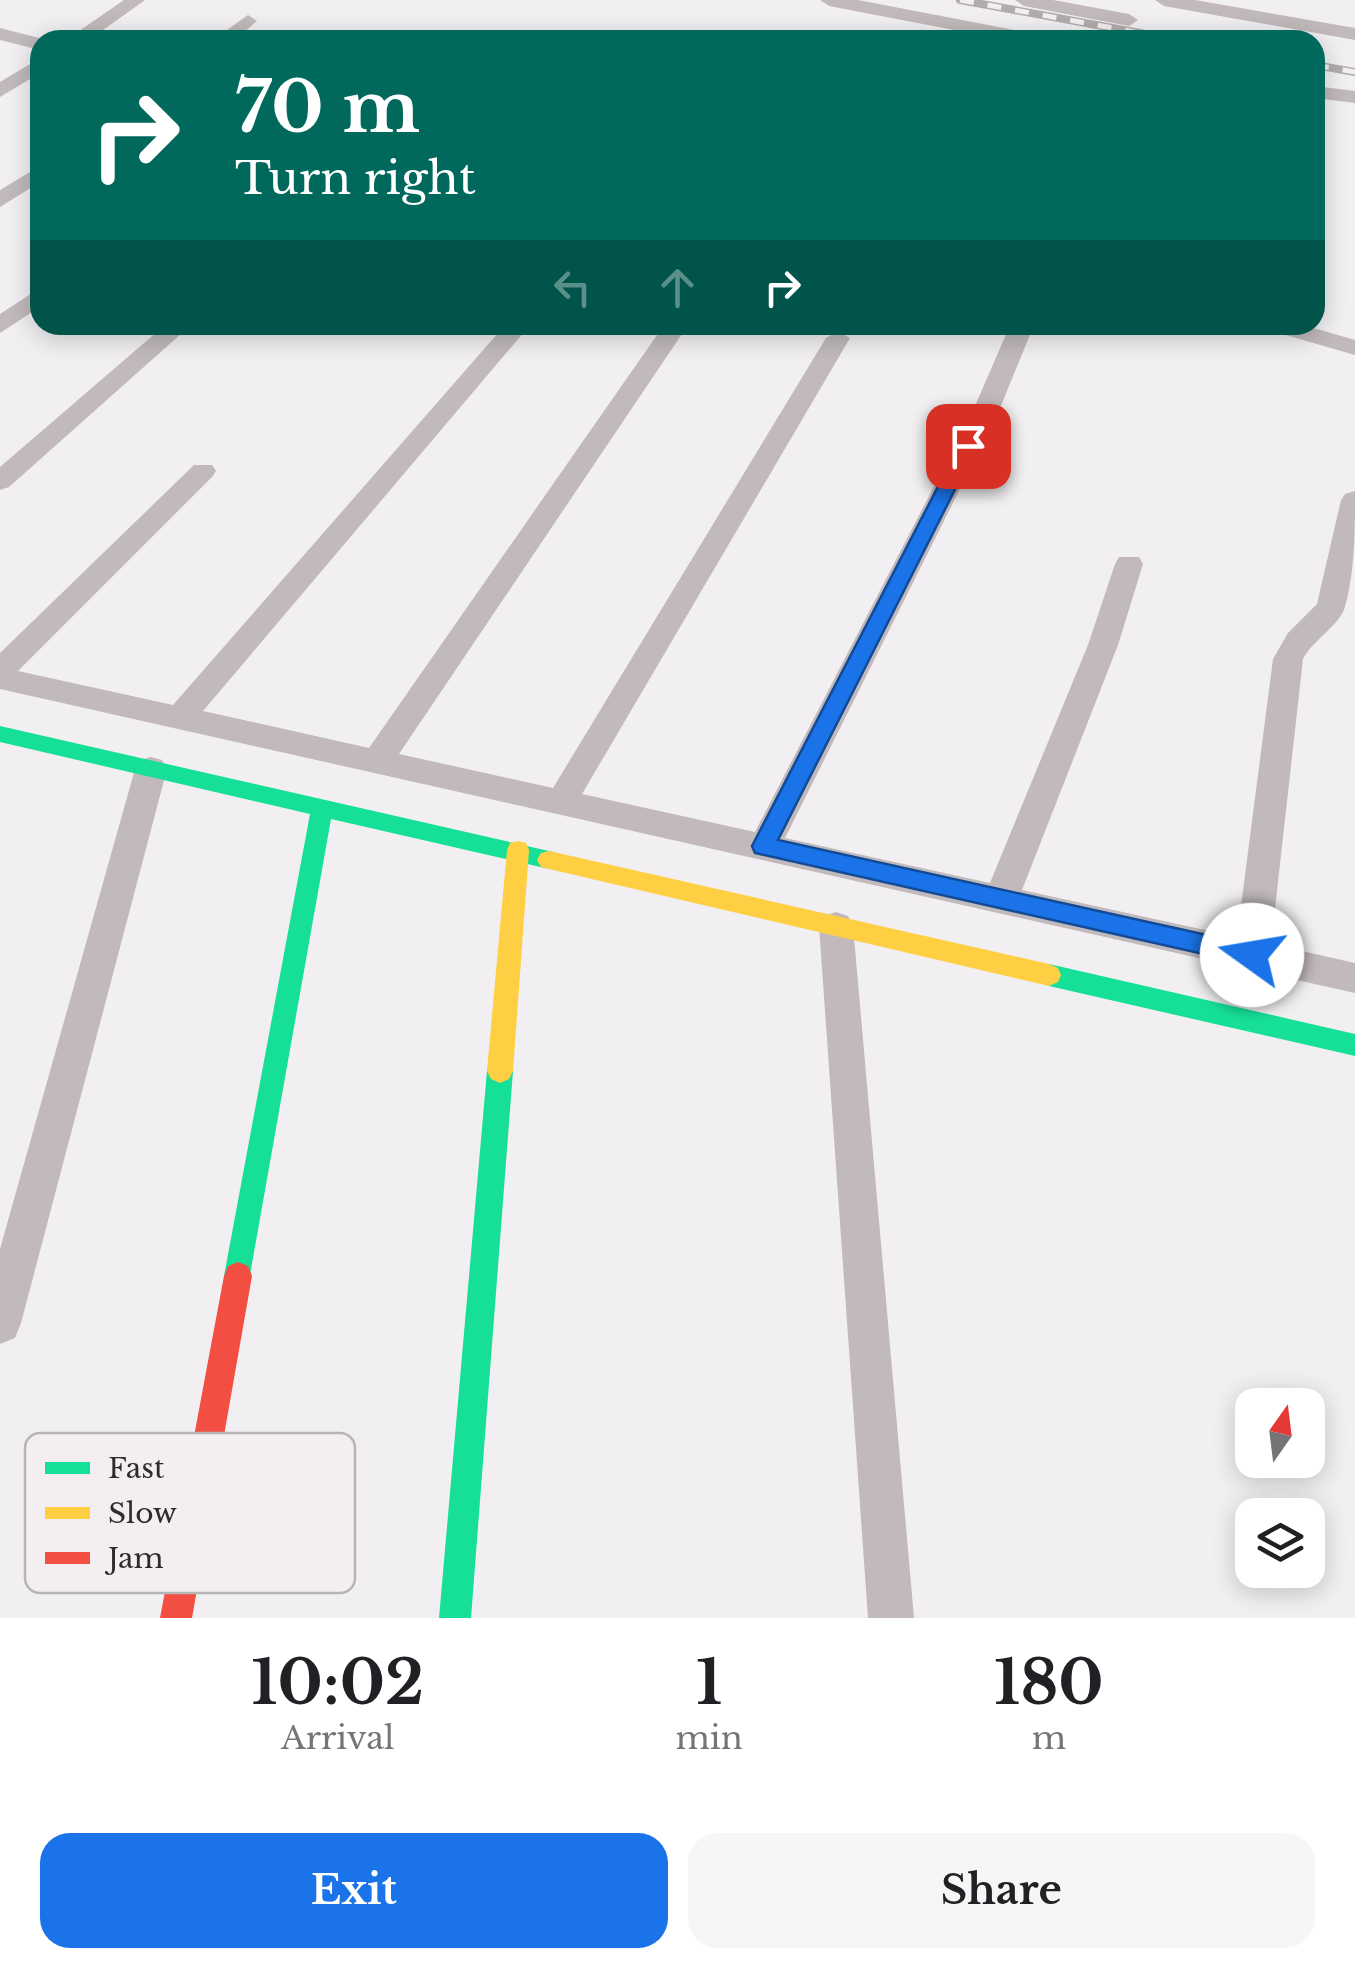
<!DOCTYPE html>
<html lang="en">
<head>
<meta charset="utf-8">
<style>
  :root { --surface:#fff; --page:#f6f6f6; --text:#202124; --muted:#757577; --accent:#1a73e8 }
  body { margin:0; font-family:"Libre Baskerville",serif; background:var(--page); color:var(--text); height:100vh; display:flex; flex-direction:column; font-size:38px; white-space:nowrap }
  * { box-sizing:border-box; margin:0 }
  p { font-size:32px; color:var(--muted) }
  .icon { flex:none; width:55px; height:55px; fill:none; stroke:currentColor; stroke-width:2; stroke-linecap:round; stroke-linejoin:round }
  .map { position:relative; height:1618px; overflow:hidden }
  .side { display:flex; flex-direction:column; background:var(--surface); flex:1 }
  .side>* { flex:none }
  .hud { position:absolute; left:30px; top:30px; width:1295px; height:305px; border-radius:30px; box-shadow:0 5px 25px #0003; background:#00695c; color:#fff; overflow:hidden }
  .needle { width:65px; rotate:14deg }
  .fabs { position:absolute; left:1235px; top:1388px; display:grid; gap:20px }
  .fabs a { display:grid; place-items:center; width:90px; height:90px; border-radius:20px; background:var(--surface); box-shadow:0 5px 25px #0003; font-size:50px }
  .pin { position:absolute; display:grid; place-items:center; width:85px; height:85px; color:#fff; margin:-42px; border-radius:20px; box-shadow:0 5px 15px #0006 }
  .me { position:absolute; width:110px; margin:-55px; rotate:283deg; stroke-linejoin:round; filter:drop-shadow(0 0 8px #0008) }
  .turn { display:flex; align-items:center; gap:35px; height:210px; padding:0 40px; font-size:45px }
  .turn .icon { width:130px; height:130px; stroke-width:2.5 }
  .turn b { display:block; font-size:70px; line-height:85px }
  .lanes { display:flex; align-items:center; height:95px; padding:0 40px; background:#0003; justify-content:center; gap:50px; direction:ltr }
  .lanes .off { opacity:.35 }
  .eta { display:flex; justify-content:space-evenly; align-items:center; height:170px; text-align:center }
  .eta b { font-size:60px; font-weight:700; line-height:70px }
  .cta { display:flex; gap:20px; margin-top:auto; padding:20px 40px }
  .cta a { flex:1; height:115px; border-radius:30px; background:var(--accent); color:#fff; font-size:40px; font-weight:700; line-height:115px; text-align:center }
  .cta a+a { background:var(--page); color:var(--text) }
  .map>svg:first-child { display:block }
  .lines { fill:none; stroke-linecap:round; stroke-linejoin:round }
  .street { fill:#c1b9bb; fill-rule:evenodd }
  .fast { fill:#16e098; fill-rule:evenodd }
  .slow { fill:#ffcf43; fill-rule:evenodd }
  .jam { fill:#f24e42; fill-rule:evenodd }
  .rail-casing { stroke:#b0acad; stroke-width:8 }
  .rail { stroke:#f2eef2; stroke-width:5; stroke-dasharray:14; stroke-linecap:butt }
  .route { fill:#1a73e8; stroke:#114b97; stroke-width:2.5 }
  .key { fill:#f2eef2; stroke:#b7b4b7; stroke-width:2.5 }
  .key-label { font-size:28px; fill:#2d2c2d }
</style>
</head>
<body>
<div class="map">
<svg width="1355" height="1618" viewBox="0 0 1355 1618">
  <rect width="100%" height="100%" fill="#f1eff1"/>
  <g class="lines">
    <g class="street">
      <path d="M124,0H145L89,40H66Z"/>
      <path d="M820,0H858L1035,34L1045,40H1006L829,6Z"/>
      <path d="M1015,0H1053L1129,14L1138,20L1129,26L1024,6Z"/>
      <path d="M1155,0H1195L1355,28V40L1164,6Z"/>
      <path d="M248,15L257,21L235,40H213Z"/>
      <path d="M0,28L47,40H40V50L0,40Z"/>
      <path d="M40,58V73L0,97V82Z"/>
      <path d="M1315,86L1355,91V103L1315,98Z"/>
      <path d="M40,166V182L0,207V190Z"/>
      <path d="M40,288V307L0,333V314Z"/>
      <path d="M165,325H191L9,487L0,490V467Z"/>
      <path d="M505,325H530L203,711L369,748L664,325H688L399,754L553,788L826,338L838,331L850,338L582,794L755,832L972,413L1010,325H1034L998,413L785,838L990,883L1088,645L1115,564L1119,557H1139L1143,564L1118,645L1022,890L1237,937L1273,659L1288,633L1317,604L1341,500L1345,494L1355,491C1355,528 1355,576 1344,610C1335,629 1313,640 1303,659L1271,944L1355,963V993L0,689V653L194,465H212L216,471L212,477L18,671L173,705Z"/>
      <path d="M1265,325H1303L1355,340V355L1268,330Z"/>
      <path d="M151,757L162,760L167,769L21,1323L15,1338L0,1344V1249L135,769L140,760Z"/>
      <path d="M836,912L848,916L853,926L914,1618H868L819,926L824,916Z"/>
    </g>
    <g class="fast">
      <path d="M0,726L549,851L557,853L561,860L557,867L549,869L331,819L248,1286L238,1290L228,1286L224,1276L310,814L0,742Z"/>
      <path d="M1049,964L1355,1034V1056L1049,986L1040,982L1037,975L1040,968Z"/>
      <path d="M500,1059L509,1063L513,1071L471,1618H439L487,1071L491,1063Z"/>
    </g>
    <g class="slow">
      <path d="M518,841L526,843L529,850L513,1071L509,1079L500,1083L491,1079L487,1071L507,850L510,843Z"/>
      <path d="M549,851L1049,964L1058,968L1061,975L1058,982L1049,986L549,869L541,867L537,860L541,853Z"/>
    </g>
    <path class="jam" d="M238,1262L248,1266L252,1276L192,1618H160L224,1276L228,1266Z"/>
    <defs>
      <g id="rail">
        <path d="M960,0L1178,40"/>
        <path d="M1315,65L1355,72"/>
      </g>
    </defs>
    <use href="#rail" class="rail-casing"/>
    <use href="#rail" class="rail"/>
  </g>
  <path class="route" d="M968,440L977,446L778,840L1252,945L1261,948L1265,955L1261,962L1252,965L755,853L752,846L959,446Z"/>
  <rect x="25" y="1433" width="330" height="160" rx="15" class="key"/>
  <rect x="45" y="1462" width="45" height="12" fill="#16e098"/>
  <rect x="45" y="1507" width="45" height="12" fill="#ffcf43"/>
  <rect x="45" y="1552" width="45" height="12" fill="#f24e42"/>
  <g class="key-label">
    <text x="108" y="1478">Fast</text>
    <text x="108" y="1523">Slow</text>
    <text x="108" y="1568">Jam</text>
  </g>
</svg>
<div class="fabs">
<a><svg class="needle" viewBox="-14 -14 28 28"><path d="M0-13l5 13h-10z" fill="#e53935"/><path d="M0 13l5-13h-10z" fill="#757577"/></svg></a>
<a><svg class="icon" aria-label="layers" viewBox="0 0 24 24"><path d="M12 4l9 5-9 5-9-5zM3 14l9 5 9-5"/></svg></a>
</div>
<div class="pin" style="left:968px;top:446px;background:#d93025"><svg class="icon" aria-label="arrive" viewBox="0 0 24 24"><path d="M6 21V4h12l-3 4 3 4H6"/></svg></div>
<svg class="me" style="left:1252px;top:955px" viewBox="-20 -20 40 40"><circle r="19" fill="#fff"/><path d="M0-13L10 11 0 6-10 11z" fill="#1a73e8"/></svg>
<div class="hud">
<div class="turn"><svg class="icon" aria-label="right" viewBox="0 0 24 24"><path d="M7 20v-9h11M14 6l5 5-5 5"/></svg><div><b>70 m</b>Turn right</div></div>
<div class="lanes"><svg class="icon off" aria-label="left" viewBox="0 0 24 24"><path d="M17 20v-9H6M10 6l-5 5 5 5"/></svg><svg class="icon off" aria-label="ahead" viewBox="0 0 24 24"><path d="M12 20V5M6 11l6-6 6 6"/></svg><svg class="icon" aria-label="right" viewBox="0 0 24 24"><path d="M7 20v-9h11M14 6l5 5-5 5"/></svg></div>
</div>
</div>
<section class="side">
<div class="eta">
<div><b>10:02</b><p>Arrival</p></div>
<div><b>1</b><p>min</p></div>
<div><b>180</b><p>m</p></div>
</div>
<div class="cta"><a>Exit</a><a>Share</a></div>
</section>
</body>
</html>
